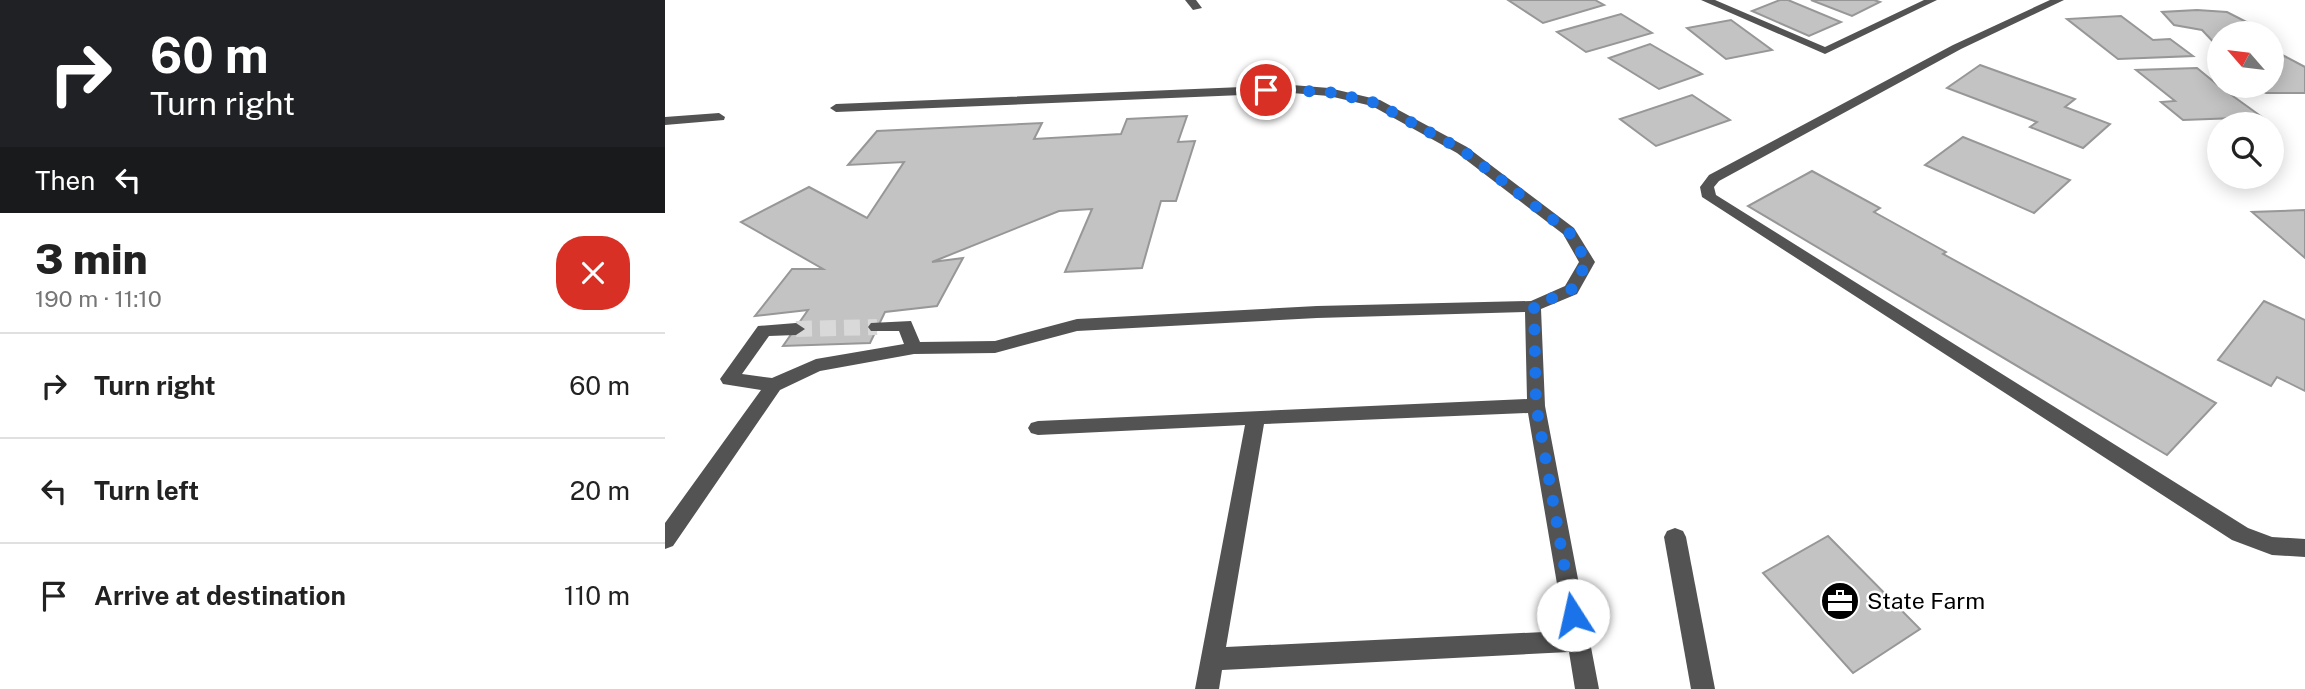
<!DOCTYPE html>
<html lang="en">
<head>
<meta charset="utf-8">
<style>
  :root { --surface:#fff; --page:#f2f2f2; --text:#222; --muted:#767676; --line:#e0e0e0 }
  body { margin:0; font-family:"Public Sans",sans-serif; background:var(--page); color:var(--text); height:100vh; display:flex; flex-direction:column; font-size:26px; white-space:nowrap }
  * { box-sizing:border-box; margin:0 }
  p { font-size:23px; color:var(--muted) }
  .icon { flex:none; width:38px; height:38px; fill:none; stroke:currentColor; stroke-width:2; stroke-linecap:round; stroke-linejoin:round }
  .map { position:relative; flex:1; overflow:hidden }
  .details { display:flex; flex-direction:column; background:var(--surface); width:665px }
  .details>* { flex:none }
  .top-card { background:#202124; color:#fff; overflow:hidden }
  .needle { width:46px; rotate:298deg }
  .controls { position:absolute; left:1542px; top:21px; display:grid; gap:14px }
  .controls a { display:grid; place-items:center; width:77px; height:77px; border-radius:50%; background:var(--surface); box-shadow:0 4px 18px #0003; font-size:35px }
  .pin { position:absolute; display:grid; place-items:center; width:60px; height:60px; color:#fff; margin:-30px; border:4px solid #fff; border-radius:50%; box-shadow:0 2px 7px #0007 }
  .me { position:absolute; width:77px; margin:-38px; rotate:350deg; stroke-linejoin:round; filter:drop-shadow(0 0 5px #0008) }
  .turn { display:flex; align-items:center; gap:24px; height:147px; padding:0 35px; font-size:32px }
  .turn .icon { width:91px; height:91px; stroke-width:2.5 }
  .turn b { display:block; font-size:49px; line-height:60px }
  .then { display:flex; align-items:center; height:66px; padding:0 35px; background:#0003; gap:14px; font-size:26px }
  .round { display:grid; place-items:center; flex:none; width:74px; height:74px; border-radius:28px; background:var(--page) }
  .head { display:flex; align-items:center; justify-content:space-between; height:119px; padding:0 35px }
  h1 { font-size:42px; font-weight:800; line-height:52px }
  ul { padding:0; list-style:none }
  li { display:flex; align-items:center; gap:21px; height:105px; padding:0 35px; border-top:2px solid var(--line) }
  li div { flex:1 }
  li b { display:block; font-size:26px }
  li em { font-style:normal }
  main { display:flex; flex:1; min-height:0 }
  .map>svg:first-child { display:block }
  .building { fill:#c3c3c3; stroke:#979797; stroke-width:2 }
  .lines { fill:none; stroke-linecap:round; stroke-linejoin:round }
  .minor-tunnel { stroke:#d9d9d9; stroke-width:16; stroke-dasharray:16 8; stroke-linecap:butt }
  .minor { fill:#535353; fill-rule:evenodd }
  .route { stroke:#1a73e8; stroke-width:12; stroke-dasharray:0 21.6 }
  .labels { text-anchor:middle; stroke-width:5; stroke-linejoin:round; paint-order:stroke }
  .near-poi-label { font-size:23px; fill:#000; stroke:#fff; text-anchor:start }
</style>
</head>
<body>
<main>
<section class="details">
<div class="top-card">
<div class="turn"><svg class="icon" aria-label="right" viewBox="0 0 24 24"><path d="M7 20v-9h11M14 6l5 5-5 5"/></svg><div><b>60 m</b>Turn right</div></div>
<div class="then">Then<svg class="icon" aria-label="left" viewBox="0 0 24 24"><path d="M17 20v-9H6M10 6l-5 5 5 5"/></svg></div>
</div>
<div class="head"><div><h1>3 min</h1><p>190 m · 11:10</p></div><a class="round" style="background:#d93025;color:#fff"><svg class="icon" aria-label="close" viewBox="0 0 24 24"><path d="M6 6l12 12M18 6L6 18"/></svg></a></div>
<ul>
<li><svg class="icon" aria-label="right" viewBox="0 0 24 24"><path d="M7 20v-9h11M14 6l5 5-5 5"/></svg><div><b>Turn right</b></div><em>60 m</em></li>
<li><svg class="icon" aria-label="left" viewBox="0 0 24 24"><path d="M17 20v-9H6M10 6l-5 5 5 5"/></svg><div><b>Turn left</b></div><em>20 m</em></li>
<li><svg class="icon" aria-label="arrive" viewBox="0 0 24 24"><path d="M6 21V4h12l-3 4 3 4H6"/></svg><div><b>Arrive at destination</b></div><em>110 m</em></li>
</ul>
</section>
<div class="map">
<svg width="1640" height="689" viewBox="0 0 1640 689">
  <rect width="100%" height="100%" fill="#fff"/>
  <g class="building">
    <path d="M843,0H930L939,5L878,23Z"/>
    <path d="M1115,0H1123L1176,22L1144,36L1087,11Z"/>
    <path d="M1146,0H1209L1215,2L1187,16Z"/>
    <path d="M1532,10L1562,12L1603,33H1554V48L1537,30L1509,25L1497,12Z"/>
    <path d="M956,14L987,33L921,52L892,32Z"/>
    <path d="M1456,16L1488,40L1505,39L1528,56L1453,59L1402,19Z"/>
    <path d="M1066,20L1107,50L1061,59L1022,28Z"/>
    <path d="M985,44L1037,74L994,89L944,58Z"/>
    <path d="M1606,49L1640,67V93H1601L1588,86H1606Z"/>
    <path d="M1315,65L1410,99L1400,107L1445,124L1418,148L1365,127L1372,122L1282,88Z"/>
    <path d="M1532,68L1554,86L1597,117L1518,120L1496,102L1510,101L1471,70Z"/>
    <path d="M1027,95L1065,120L991,146L955,119Z"/>
    <path d="M522,116L513,142L530,141L511,201H496L477,268L400,272L427,209L394,211L267,262L298,258L272,306L220,312L205,343L118,346L143,310L90,316L127,269H158L76,222L144,187L202,218L239,162L183,165L212,131L377,123L369,139L456,134L462,119Z"/>
    <path d="M1298,137L1405,180L1369,213L1260,165Z"/>
    <path d="M1147,171L1215,208L1209,212L1281,252L1278,254L1551,403L1502,455L1083,206Z"/>
    <path d="M1640,210V258L1587,212Z"/>
    <path d="M1599,301L1640,320V391L1612,377L1606,386L1553,360Z"/>
    <path d="M1163,536L1255,629L1188,673L1098,573Z"/>
  </g>
  <g class="lines">
    <path class="minor-tunnel" d="M131,329L212,327"/>
    <g class="minor">
      <path d="M520,0H531L537,8L528,10Z"/>
      <path d="M1036,0H1050L1160,47L1259,0H1272L1160,54Z"/>
      <path d="M1385,0H1399L1296,49L1054,181L1049,187L1051,195L1583,528L1607,537L1640,539V557L1607,555L1567,540L1037,197L1035,187L1044,175L1288,45Z"/>
      <path d="M627,85L664,88L715,100L802,147L909,228L930,262L912,294L876,309L880,406L934,689H910L904,652L557,670L554,689H530L580,425L373,435L366,433L363,428L366,423L373,421L862,399L860,312L652,318L412,331L330,353L249,354L155,371L115,390L8,546L0,549V523L96,390L58,384L55,379L93,326L131,323L140,329L131,335L104,336L77,374L107,378L151,359L239,344L234,331H206L203,327L206,323L246,321L255,342L330,341L412,319L652,306L866,301L900,286L914,262L898,234L792,153L707,106L664,96L627,93L171,112L165,108L171,104ZM863,413L900,631L561,647L599,424Z"/>
      <path d="M54,113L60,117L59,120L0,125V117Z"/>
      <path d="M1010,528L1018,531L1021,537L1050,689H1026L999,537L1002,531Z"/>
    </g>
  </g>
  <g class="lines">
    <path class="route" d="M601,90L664,92L711,103L797,150L904,232L922,262L906,290L869,306L871,405L908,615"/>
  </g>
  <defs>
    <symbol id="office-disc" viewBox="-11 -11 22 22"><circle r="9.5" fill="#000" stroke="#fff"/><path d="M-6-3h4V-5.5h4V-3h4V5H-6ZM-1-4.5V-3h2v-1.5ZM-6 0V1H6V0Z" fill="#fff"/></symbol>
  </defs>
  <g fill-rule="evenodd">
    <use href="#office-disc" x="1153" y="579" width="44" height="44"/>
  </g>
  <g class="labels">
    <g class="near-poi-label">
      <text x="1202" y="609">State Farm</text>
    </g>
  </g>
</svg>
<div class="controls">
<a><svg class="needle" viewBox="-14 -14 28 28"><path d="M0-13l5 13h-10z" fill="#e53935"/><path d="M0 13l5-13h-10z" fill="#767676"/></svg></a>
<a><svg class="icon" aria-label="search" viewBox="0 0 24 24"><circle cx="10" cy="10" r="6"/><path d="M15 15l6 6"/></svg></a>
</div>
<div class="pin" style="left:601px;top:90px;background:#d93025"><svg class="icon" aria-label="arrive" viewBox="0 0 24 24"><path d="M6 21V4h12l-3 4 3 4H6"/></svg></div>
<svg class="me" style="left:908px;top:615px" viewBox="-20 -20 40 40"><circle r="19" fill="#fff"/><path d="M0-13L10 11 0 6-10 11z" fill="#1a73e8"/></svg>
</div>
</main>
</body>
</html>
